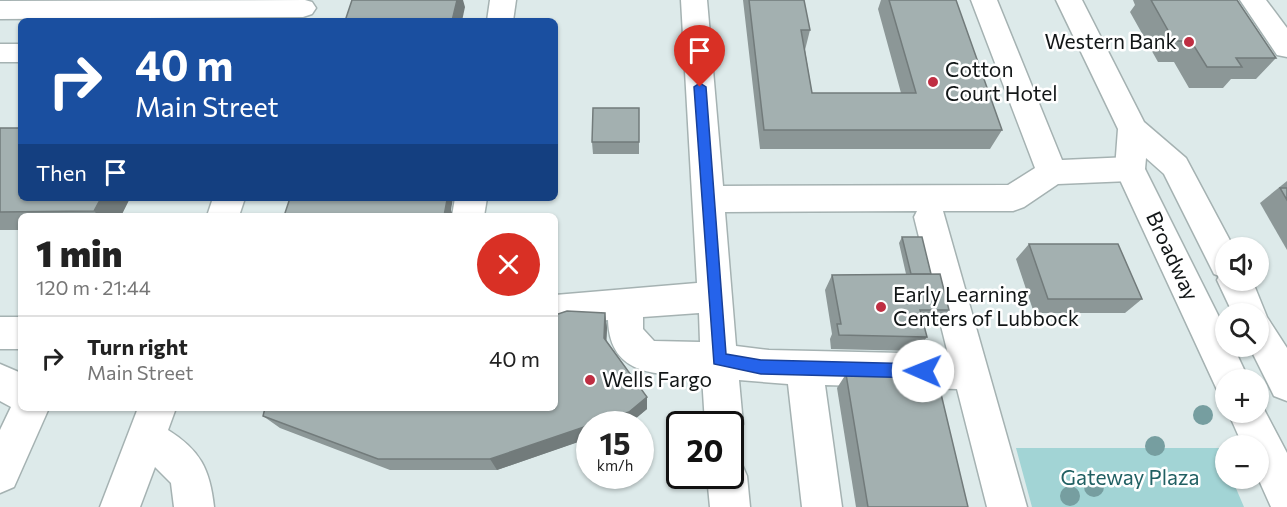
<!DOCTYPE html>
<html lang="en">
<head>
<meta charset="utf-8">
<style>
  :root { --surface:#fff; --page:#f6f6f6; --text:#222; --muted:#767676; --line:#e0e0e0 }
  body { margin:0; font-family:Commissioner,sans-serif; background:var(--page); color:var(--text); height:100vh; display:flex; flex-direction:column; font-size:22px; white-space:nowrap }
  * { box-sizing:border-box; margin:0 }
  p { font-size:20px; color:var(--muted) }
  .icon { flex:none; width:33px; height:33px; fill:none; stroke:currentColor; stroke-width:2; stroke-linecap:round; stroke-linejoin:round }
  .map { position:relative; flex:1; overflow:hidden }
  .drawer { position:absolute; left:18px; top:213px; width:540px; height:198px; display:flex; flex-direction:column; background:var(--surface); border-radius:9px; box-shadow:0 2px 4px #0004 }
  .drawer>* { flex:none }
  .hud { position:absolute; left:18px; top:18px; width:540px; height:183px; border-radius:9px; box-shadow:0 2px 4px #0004; background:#1a4fa0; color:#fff; overflow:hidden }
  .fabs { position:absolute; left:1215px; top:237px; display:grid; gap:12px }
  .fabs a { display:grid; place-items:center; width:54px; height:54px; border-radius:50%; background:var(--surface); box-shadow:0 2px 4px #0004; font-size:30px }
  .speed { position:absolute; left:576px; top:411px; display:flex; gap:12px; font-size:30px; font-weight:700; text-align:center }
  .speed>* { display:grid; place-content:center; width:78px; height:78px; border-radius:50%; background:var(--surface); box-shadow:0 2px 4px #0004; line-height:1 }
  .speed small { font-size:15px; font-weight:400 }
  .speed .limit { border:3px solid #111; border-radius:9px; background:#fff; color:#111 }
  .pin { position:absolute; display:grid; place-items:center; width:51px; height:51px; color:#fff; margin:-62px -26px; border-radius:50% 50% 50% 0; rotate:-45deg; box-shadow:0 0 6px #0007 }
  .pin .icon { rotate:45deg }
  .me { position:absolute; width:66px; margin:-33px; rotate:271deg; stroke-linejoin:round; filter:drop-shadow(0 0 4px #0008) }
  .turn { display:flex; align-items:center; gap:21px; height:126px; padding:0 18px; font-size:27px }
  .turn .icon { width:78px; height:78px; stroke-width:2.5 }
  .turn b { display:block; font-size:42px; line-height:51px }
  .then { display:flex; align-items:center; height:57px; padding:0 18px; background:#0003; gap:12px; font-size:22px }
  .round { display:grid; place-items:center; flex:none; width:63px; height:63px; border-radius:32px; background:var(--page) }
  .overview { display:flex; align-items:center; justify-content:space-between; height:102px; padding:0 18px }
  h1 { font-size:36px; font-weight:800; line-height:45px }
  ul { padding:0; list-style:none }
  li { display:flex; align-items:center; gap:18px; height:84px; padding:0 18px; border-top:2px solid var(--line) }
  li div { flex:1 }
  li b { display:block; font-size:22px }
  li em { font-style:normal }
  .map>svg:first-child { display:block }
  .green { fill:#a2d4d5 }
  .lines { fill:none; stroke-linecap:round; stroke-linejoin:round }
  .minor-casing { stroke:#a5b2b2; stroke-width:3 }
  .major-casing { stroke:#a5b2b2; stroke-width:3 }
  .minor { fill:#fff; fill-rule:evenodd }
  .major { fill:#fff; fill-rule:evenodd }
  .tree { fill:#769ea0 }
  .wall { fill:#8c9797 }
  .shaded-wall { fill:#727b7b }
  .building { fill:#a3b0b0; stroke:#727b7b; stroke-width:1.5 }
  .route { fill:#2563eb; stroke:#184099; stroke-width:1.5 }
  .poi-dot { fill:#bf2e42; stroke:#fff; stroke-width:2 }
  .labels { text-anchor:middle; stroke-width:5; stroke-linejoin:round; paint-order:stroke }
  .poi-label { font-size:21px; fill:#121617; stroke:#fff; text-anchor:start }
  .street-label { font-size:21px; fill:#121617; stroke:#fff }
  .park-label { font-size:21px; fill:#216063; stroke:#fff }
</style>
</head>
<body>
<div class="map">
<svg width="1287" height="507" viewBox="0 0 1287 507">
  <rect width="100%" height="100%" fill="#ddeaea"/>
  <path class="green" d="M1016,448H1219L1225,464L1226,478L1232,479L1244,507H1032Z"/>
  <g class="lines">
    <defs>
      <g id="minor">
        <path d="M305,0L312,2L316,8L312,14L303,17L0,19V1Z"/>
        <path d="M490,0H516L513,21H487Z"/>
        <path d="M681,0H707L723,186L1008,185L1035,168L971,0H997L1062,160L1130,157L1141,161L1145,169L1141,177L1130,181L1058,184L1024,207L1013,211H943L1027,507H987L957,389L825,385L842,507H802L788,384L739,380L743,424L737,437L730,440V424H705L702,376C659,374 610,378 608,320L555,325V295L697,283ZM917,211L914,217L948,354L769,350L736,346L725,212ZM699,313L700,342L654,341L643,329V317Z"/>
        <path d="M1240,0H1266L1287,28V57L1277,55Z"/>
        <rect x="0" y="44" width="21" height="18"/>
        <path d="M213,198H245L239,216H207Z"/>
        <path d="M455,198H487L484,216H452Z"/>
        <rect x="0" y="317" width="21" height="32"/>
        <path d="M0,364L21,373V408H49L14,487L0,493V430L11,407L0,401Z"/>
        <path d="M138,408H176L168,430C200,450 210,469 214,507H174L171,483L155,467L140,507H100Z"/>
        <path d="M730,458L741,462L747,476L750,507H710L707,476H730Z"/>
      </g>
      <g id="major">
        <path d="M1056,0H1082L1144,122L1186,158L1234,248H1226V280H1252L1267,317L1287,348V401L1274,396L1249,346H1258V314H1233L1217,280L1219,276L1214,274L1164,174L1146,158L1145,169L1226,331V346H1233L1249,380H1226V395L1218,392L1115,169L1118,129Z"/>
        <path d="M1258,398L1287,453V507H1271L1258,478V446H1243L1228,412H1258Z"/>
      </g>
    </defs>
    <use href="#minor" class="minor-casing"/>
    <use href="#major" class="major-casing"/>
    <use href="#minor" class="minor"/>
    <use href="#major" class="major"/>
  </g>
  <g class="tree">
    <circle cx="1203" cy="415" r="10"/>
    <circle cx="1155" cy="446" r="10"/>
    <circle cx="1094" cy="487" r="10"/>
    <circle cx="1070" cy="496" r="10"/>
  </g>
  <g class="wall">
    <path d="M743,0H804L810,30L805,50L812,93H901L878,9L881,0H956L1002,130L990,149H760Z"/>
    <path d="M1133,0H1237L1276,58L1256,79H1231L1223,88H1189L1174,62H1158L1130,12L1135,5Z"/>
    <path d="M639,108V154H593L592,142Z"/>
    <path d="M0,128L21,198H130L121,216H21V230H0Z"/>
    <path d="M1287,181V250L1260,203Z"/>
    <path d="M902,237L931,274L949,310L937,325H924L927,337L916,351L831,349L830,339L832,334L825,290L832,275L906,274L899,243Z"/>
    <path d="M1029,244L1142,299L1125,313H1034L1016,259Z"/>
    <path d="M605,313L607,328L606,340L647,397V409L629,424L497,470H390L280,428L263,416Z"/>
    <path d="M846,374L968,507H856L837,388Z"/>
  </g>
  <g class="shaded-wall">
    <path d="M457,0H463L465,7L462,21H452Z"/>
    <path d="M101,198H130L121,216H99L94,211Z"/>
    <path d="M443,198H453L451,210L453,216H444Z"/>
    <path d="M605,313L607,328L606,352L604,338Z"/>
    <path d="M647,397V409L629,424H592Z"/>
    <path d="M590,425V438L497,470L490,459Z"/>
  </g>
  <g class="building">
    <path d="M352,0H457L452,21H345Z"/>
    <path d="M749,0H804L810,30H801L812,93H916L889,0H956L1002,130H764Z"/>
    <path d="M1151,0H1237L1276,58H1236L1242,67H1207L1191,41H1174Z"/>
    <path d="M593,108H639V142H592Z"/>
    <path d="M0,128H21V198H101L94,211L0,212Z"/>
    <path d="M1280,188H1287V200Z"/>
    <path d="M290,198H443L447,200L444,216H284Z"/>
    <path d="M902,237H922L931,274H911Z"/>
    <path d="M1029,244H1118L1142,299H1048Z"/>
    <path d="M940,274L949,310H920L927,337L839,335L837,324H841L832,275Z"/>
    <path d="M567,311L605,313L604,338L647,397L629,412L592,424H590V425L490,459H378L263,416L265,408H555V315Z"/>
    <path d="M846,374L937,377L968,507H868Z"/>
  </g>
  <path class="route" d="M700,83L706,87L726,354L761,360L923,364L928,366L931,371L928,376L923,378L761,374L714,364L694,87Z"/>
  <g class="poi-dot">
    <circle cx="1189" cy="42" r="6"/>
    <circle cx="933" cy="82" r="6"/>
    <circle cx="881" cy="307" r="6"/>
    <circle cx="590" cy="380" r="6"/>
  </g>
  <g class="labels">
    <g class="poi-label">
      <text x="1177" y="49" text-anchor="end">Western Bank</text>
      <text x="945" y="77">Cotton<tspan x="945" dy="24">Court Hotel</tspan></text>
      <text x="893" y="302">Early Learning<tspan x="893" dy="24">Centers of Lubbock</tspan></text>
      <text x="602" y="387">Wells Fargo</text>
    </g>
    <g class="street-label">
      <text transform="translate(1172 256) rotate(65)" y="7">Broadway</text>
    </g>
    <g class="park-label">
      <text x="1130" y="485">Gateway Plaza</text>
    </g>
  </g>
</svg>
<div class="fabs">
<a><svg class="icon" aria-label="sound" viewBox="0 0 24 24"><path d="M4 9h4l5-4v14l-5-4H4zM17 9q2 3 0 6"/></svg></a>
<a><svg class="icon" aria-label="search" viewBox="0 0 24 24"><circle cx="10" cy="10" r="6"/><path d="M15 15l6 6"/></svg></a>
<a>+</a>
<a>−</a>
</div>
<div class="speed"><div>15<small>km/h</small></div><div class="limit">20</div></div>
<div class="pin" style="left:700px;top:87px;background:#d93025"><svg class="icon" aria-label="arrive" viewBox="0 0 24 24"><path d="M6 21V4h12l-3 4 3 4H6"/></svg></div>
<svg class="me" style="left:923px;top:371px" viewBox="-20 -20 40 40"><circle r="19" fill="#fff"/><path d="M0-13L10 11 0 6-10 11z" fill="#2563eb"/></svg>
<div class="hud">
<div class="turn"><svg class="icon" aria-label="right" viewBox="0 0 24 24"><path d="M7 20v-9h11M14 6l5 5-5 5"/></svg><div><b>40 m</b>Main Street</div></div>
<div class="then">Then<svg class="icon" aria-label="arrive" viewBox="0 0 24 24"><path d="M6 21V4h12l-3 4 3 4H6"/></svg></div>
</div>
<section class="drawer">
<div class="overview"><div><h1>1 min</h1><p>120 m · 21:44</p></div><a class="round" style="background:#d93025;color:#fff"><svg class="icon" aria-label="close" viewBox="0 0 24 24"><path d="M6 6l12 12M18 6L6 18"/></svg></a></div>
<ul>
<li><svg class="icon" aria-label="right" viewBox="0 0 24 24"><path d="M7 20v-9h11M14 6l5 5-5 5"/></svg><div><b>Turn right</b><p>Main Street</p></div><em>40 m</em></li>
</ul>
</section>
</div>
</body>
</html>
